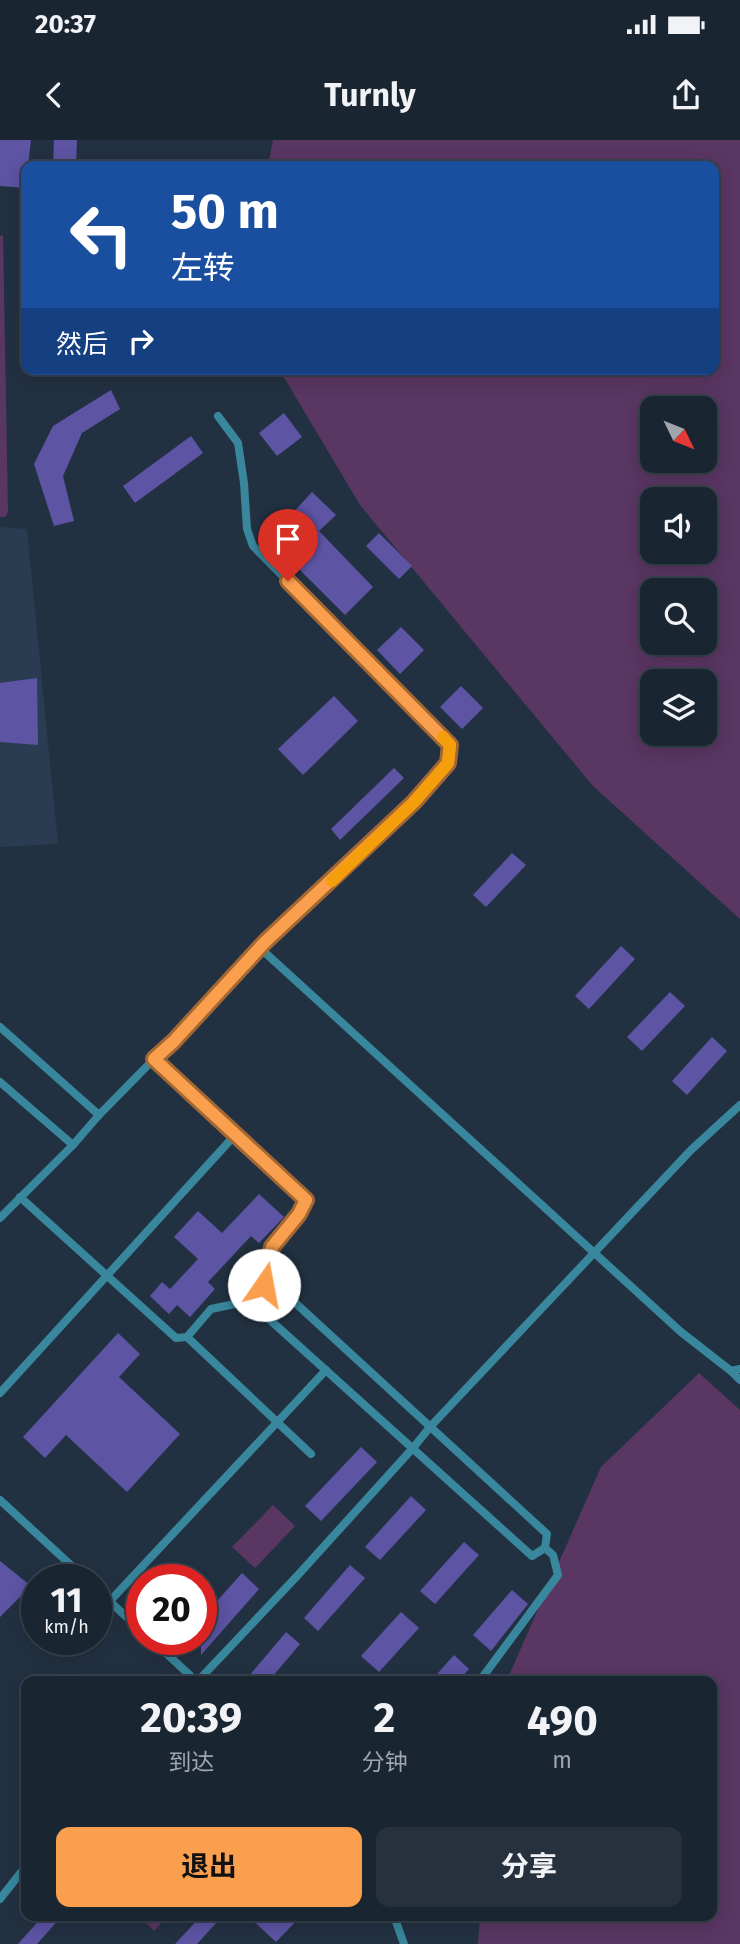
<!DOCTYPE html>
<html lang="zh">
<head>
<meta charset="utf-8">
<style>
  :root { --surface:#1a2532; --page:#27313e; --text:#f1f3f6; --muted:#9fa5ac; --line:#38424d; --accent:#fa9f4e }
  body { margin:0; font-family:"Fira Sans","Noto Sans SC",sans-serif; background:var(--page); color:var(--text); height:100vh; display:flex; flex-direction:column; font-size:26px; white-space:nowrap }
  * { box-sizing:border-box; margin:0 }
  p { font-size:23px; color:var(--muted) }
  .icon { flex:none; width:38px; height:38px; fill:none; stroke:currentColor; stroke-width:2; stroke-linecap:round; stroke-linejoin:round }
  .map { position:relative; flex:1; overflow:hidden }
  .drawer { position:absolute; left:21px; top:1536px; width:696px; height:245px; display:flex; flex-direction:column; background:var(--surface); border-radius:14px; box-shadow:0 4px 18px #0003,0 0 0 2px var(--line) }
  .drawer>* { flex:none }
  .banner { position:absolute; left:21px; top:21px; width:698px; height:214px; border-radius:14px; box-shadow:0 4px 18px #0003,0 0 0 2px var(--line); background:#1a4fa0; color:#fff; overflow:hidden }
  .needle { width:46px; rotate:133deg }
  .fabs { position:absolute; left:640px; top:256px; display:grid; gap:14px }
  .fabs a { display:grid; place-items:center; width:77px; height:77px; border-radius:14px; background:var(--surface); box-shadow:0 4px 18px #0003,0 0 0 2px var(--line); font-size:35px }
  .speed { position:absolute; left:21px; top:1424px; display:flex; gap:14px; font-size:35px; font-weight:700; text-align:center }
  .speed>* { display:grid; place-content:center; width:91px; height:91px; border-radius:50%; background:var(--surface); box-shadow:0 4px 18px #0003,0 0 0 2px var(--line); line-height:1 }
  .speed small { font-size:18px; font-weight:400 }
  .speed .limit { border:10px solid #d22; background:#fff; color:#111 }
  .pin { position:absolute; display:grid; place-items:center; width:60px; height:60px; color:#fff; margin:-72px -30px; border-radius:50% 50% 50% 0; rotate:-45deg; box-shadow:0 0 7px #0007 }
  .pin .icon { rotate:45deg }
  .me { position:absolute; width:77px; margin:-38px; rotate:12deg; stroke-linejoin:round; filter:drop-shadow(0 0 5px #0008) }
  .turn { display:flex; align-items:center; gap:24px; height:147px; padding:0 35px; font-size:32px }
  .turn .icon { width:91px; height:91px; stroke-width:2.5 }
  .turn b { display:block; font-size:49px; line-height:60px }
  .then { display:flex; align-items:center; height:66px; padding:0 35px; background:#0003; gap:14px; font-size:26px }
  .eta { display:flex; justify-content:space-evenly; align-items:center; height:119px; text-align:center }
  .eta b { font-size:42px; font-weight:700; line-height:49px }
  .action { display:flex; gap:14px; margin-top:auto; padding:14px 35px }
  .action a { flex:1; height:80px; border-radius:14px; background:var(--accent); color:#111; font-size:28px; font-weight:700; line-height:80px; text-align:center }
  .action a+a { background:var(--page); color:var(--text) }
  .status { display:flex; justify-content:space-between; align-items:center; height:49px; padding:0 35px; background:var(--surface); direction:ltr }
  .status svg { height:19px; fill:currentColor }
  header { display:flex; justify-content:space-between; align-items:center; height:91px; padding:0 35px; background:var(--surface); font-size:32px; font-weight:700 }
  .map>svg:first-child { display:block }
  .built { fill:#293c51 }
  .green { fill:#5a3663; fill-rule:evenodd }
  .building { fill:#5d54a4 }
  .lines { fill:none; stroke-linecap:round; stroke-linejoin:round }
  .service { stroke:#38879d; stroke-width:8 }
  .route-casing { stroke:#a26733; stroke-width:18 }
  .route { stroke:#fa9f4e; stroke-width:12 }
  .slow { stroke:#f59e0b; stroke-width:12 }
</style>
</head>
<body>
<div class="status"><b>20:37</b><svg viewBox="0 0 49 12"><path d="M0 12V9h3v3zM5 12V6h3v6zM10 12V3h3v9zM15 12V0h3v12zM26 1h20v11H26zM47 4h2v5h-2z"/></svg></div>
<header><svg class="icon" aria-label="back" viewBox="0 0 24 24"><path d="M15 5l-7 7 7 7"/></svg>Turnly<svg class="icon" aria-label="share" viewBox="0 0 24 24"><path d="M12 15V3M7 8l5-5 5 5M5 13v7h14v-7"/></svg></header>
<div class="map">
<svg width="740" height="1804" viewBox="0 0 740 1804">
  <rect width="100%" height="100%" fill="#223142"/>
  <path class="built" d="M0,387L27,389L58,704L0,707Z"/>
  <g class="green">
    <path d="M273,0H740V779L593,646L360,365L279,229H714V26H268ZM653,268H705V320H653ZM653,359H705V411H653ZM653,450H705V502H653ZM653,541H705V593H653Z"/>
    <path d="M3,95L8,372L5,377H0V96Z"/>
    <path d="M699,1233L740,1270V1804H478L480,1776H712V1542H506L601,1327Z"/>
    <path d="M273,1365L295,1386L255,1428L232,1407Z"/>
    <path d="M139,1776H168L154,1791Z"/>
  </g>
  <g class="building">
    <path d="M0,0H31L28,26H26L25,48L0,46Z"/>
    <path d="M54,0H77L76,26H53Z"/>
    <path d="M111,250L120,269L82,293L63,336L74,381L54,386L34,324L53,286Z"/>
    <path d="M284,273L302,297L277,316L259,293Z"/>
    <path d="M191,296L203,313L135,363L123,346Z"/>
    <path d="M312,352L336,375L319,391L373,447L345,475L269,399Z"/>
    <path d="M379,393L412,426L399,439L366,406Z"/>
    <path d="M401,487L424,510L400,534L377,510Z"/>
    <path d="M37,538L38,605L0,602V543Z"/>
    <path d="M461,546L483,568L462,589L440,567Z"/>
    <path d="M334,556L358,581L303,635L278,609Z"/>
    <path d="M394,628L404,638L340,700L331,689Z"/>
    <path d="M512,713L526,725L486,767L473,755Z"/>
    <path d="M621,806L635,819L589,869L575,856Z"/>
    <path d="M670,852L685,866L642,911L627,897Z"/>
    <path d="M712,897L727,911L687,955L672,941Z"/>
    <path d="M259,1054L284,1077L259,1103L251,1096L208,1142L215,1149L190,1177L177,1165L169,1174L150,1156L162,1142L170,1149L198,1119L174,1097L198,1071L222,1093Z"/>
    <path d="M118,1193L140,1214L119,1237L180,1294L127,1352L66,1295L45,1318L23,1297Z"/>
    <path d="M361,1307L377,1322L321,1381L305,1366Z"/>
    <path d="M411,1356L426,1370L380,1420L365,1407Z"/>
    <path d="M464,1402L479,1415L435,1464L420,1451Z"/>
    <path d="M0,1421L31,1446L0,1477Z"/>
    <path d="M350,1425L365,1438L318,1491L304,1478Z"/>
    <path d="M242,1433L259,1449L201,1515V1479Z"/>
    <path d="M512,1450L528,1464L491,1511L473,1495Z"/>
    <path d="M401,1472L419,1488L379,1532L361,1516Z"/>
    <path d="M286,1492L300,1504L268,1542H244Z"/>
    <path d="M454,1515L469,1529L457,1542H430Z"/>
    <path d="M43,1776H62L37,1804H18Z"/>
    <path d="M201,1776H212L218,1781L197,1804H175Z"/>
    <path d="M248,1776H301L276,1802Z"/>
  </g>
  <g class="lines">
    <g class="service">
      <path d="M260,808L681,1192L731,1231L740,1229"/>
      <path d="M0,887L99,975"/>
      <path d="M0,942L73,1005"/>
      <path d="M20,1057L176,1198L187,1197L211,1169L249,1161L264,1145L272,1107L299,1074L306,1060L154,919"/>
      <path d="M0,1078L73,1005L99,975L154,919L173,902L265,802L414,662L448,623L450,605L253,406L247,389L244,343L238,303L218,276"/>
      <path d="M249,1161L532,1416L545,1408L547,1394L266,1136"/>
      <path d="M187,1197L311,1314"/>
      <path d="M731,1231L740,1240"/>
      <path d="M0,1253L235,995"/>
      <path d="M0,1360L87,1440"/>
      <path d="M96,1449L142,1491"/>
      <path d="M110,1461L326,1230"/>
      <path d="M152,1500L197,1542"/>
      <path d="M197,1542L298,1435L413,1308L430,1287L691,1010L740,965"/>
      <path d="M479,1542L558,1435L553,1415L545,1408"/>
      <path d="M0,1759L26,1726"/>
      <path d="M394,1776L404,1804"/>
    </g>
  </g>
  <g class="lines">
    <defs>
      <path id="route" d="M264,1145L272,1107L299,1074L306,1060L154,919L173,902L265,802L414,662L448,623L450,605L288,441"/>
    </defs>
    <use href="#route" class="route-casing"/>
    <use href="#route" class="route"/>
    <path class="slow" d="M332,741L414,662L448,623L450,605L443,597"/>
  </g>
</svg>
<div class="fabs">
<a><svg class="needle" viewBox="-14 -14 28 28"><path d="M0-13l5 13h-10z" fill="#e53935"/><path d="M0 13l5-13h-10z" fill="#9fa5ac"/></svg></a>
<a><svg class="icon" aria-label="sound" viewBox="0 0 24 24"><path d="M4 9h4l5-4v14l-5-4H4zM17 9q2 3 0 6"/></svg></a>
<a><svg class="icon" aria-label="search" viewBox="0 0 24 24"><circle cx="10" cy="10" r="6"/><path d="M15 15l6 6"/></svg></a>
<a><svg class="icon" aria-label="layers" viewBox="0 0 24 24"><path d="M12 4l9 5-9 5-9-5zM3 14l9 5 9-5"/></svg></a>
</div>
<div class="speed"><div>11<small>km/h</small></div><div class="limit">20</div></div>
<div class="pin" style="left:288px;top:441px;background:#d93025"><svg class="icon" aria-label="arrive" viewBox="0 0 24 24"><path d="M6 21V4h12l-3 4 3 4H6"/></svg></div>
<svg class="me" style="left:264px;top:1145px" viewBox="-20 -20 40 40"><circle r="19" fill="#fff"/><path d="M0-13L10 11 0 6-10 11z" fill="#fa9f4e"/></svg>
<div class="banner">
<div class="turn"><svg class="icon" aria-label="left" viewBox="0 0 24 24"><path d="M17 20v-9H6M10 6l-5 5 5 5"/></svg><div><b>50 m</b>左转</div></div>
<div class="then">然后<svg class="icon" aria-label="right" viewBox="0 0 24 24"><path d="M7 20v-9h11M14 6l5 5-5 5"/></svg></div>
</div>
<section class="drawer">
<div class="eta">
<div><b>20:39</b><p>到达</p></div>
<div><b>2</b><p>分钟</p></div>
<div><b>490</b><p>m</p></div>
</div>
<div class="action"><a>退出</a><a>分享</a></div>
</section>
</div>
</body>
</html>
